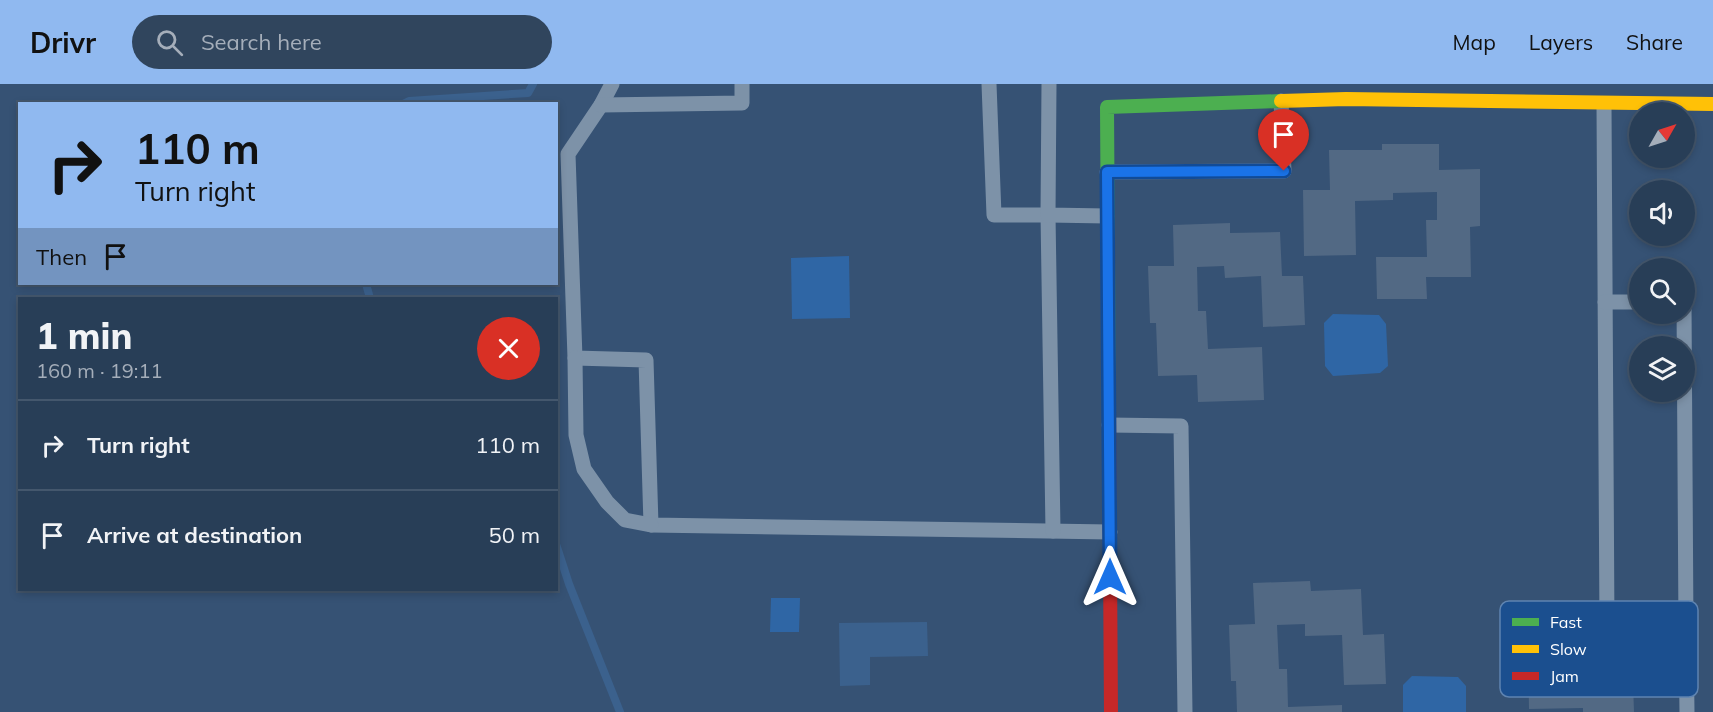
<!DOCTYPE html>
<html lang="en">
<head>
<meta charset="utf-8">
<style>
  :root { --surface:#283e57; --page:#30455d; --text:#f1f3f6; --muted:#a5aeba; --line:#44576d; --accent:#90b9f0 }
  body { margin:0; font-family:Mulish,sans-serif; background:var(--page); color:var(--text); height:100vh; display:flex; flex-direction:column; font-size:22px; white-space:nowrap }
  * { box-sizing:border-box; margin:0 }
  p { font-size:20px; color:var(--muted) }
  .icon { flex:none; width:33px; height:33px; fill:none; stroke:currentColor; stroke-width:2; stroke-linecap:round; stroke-linejoin:round }
  .map { position:relative; flex:1; overflow:hidden }
  .sheet { position:absolute; left:18px; top:213px; width:540px; height:294px; display:flex; flex-direction:column; background:var(--surface); border-radius:0px; box-shadow:0 3px 9px #0003,0 0 0 2px var(--line) }
  .sheet>* { flex:none }
  .hud { position:absolute; left:18px; top:18px; width:540px; height:183px; border-radius:0px; box-shadow:0 3px 9px #0003,0 0 0 2px var(--line); background:#90b9f0; color:#111; overflow:hidden }
  .needle { width:39px; rotate:51deg }
  .fabs { position:absolute; left:1629px; top:18px; display:grid; gap:12px }
  .fabs a { display:grid; place-items:center; width:66px; height:66px; border-radius:50%; background:var(--surface); box-shadow:0 3px 9px #0003,0 0 0 2px var(--line); font-size:30px }
  .pin { position:absolute; display:grid; place-items:center; width:51px; height:51px; color:#fff; margin:-62px -26px; border-radius:50% 50% 50% 0; rotate:-45deg; box-shadow:0 0 6px #0007 }
  .pin .icon { rotate:45deg }
  .me { position:absolute; width:66px; margin:-33px; rotate:0deg; stroke-linejoin:round; filter:drop-shadow(0 0 4px #0008) }
  .turn { display:flex; align-items:center; gap:21px; height:126px; padding:0 18px; font-size:27px }
  .turn .icon { width:78px; height:78px; stroke-width:2.5 }
  .turn b { display:block; font-size:42px; line-height:51px }
  .then { display:flex; align-items:center; height:57px; padding:0 18px; background:#0003; gap:12px; font-size:22px }
  .round { display:grid; place-items:center; flex:none; width:63px; height:63px; border-radius:32px; background:var(--page) }
  .headline { display:flex; align-items:center; justify-content:space-between; height:102px; padding:0 18px }
  h1 { font-size:36px; font-weight:800; line-height:45px }
  ul { padding:0; list-style:none }
  li { display:flex; align-items:center; gap:18px; height:90px; padding:0 18px; border-top:2px solid var(--line) }
  li div { flex:1 }
  li b { display:block; font-size:22px }
  li em { font-style:normal }
  header { display:flex; align-items:center; gap:36px; box-sizing:border-box; height:84px; padding:0 30px; background:var(--accent); color:#111 }
  header strong { font-size:28px }
  nav { display:flex; gap:33px; margin-inline-start:auto; font-size:21px }
  .search { width:420px; height:54px; background:var(--page); display:flex; align-items:center; gap:15px; box-sizing:border-box; padding:0 21px; border-radius:33px; color:var(--muted); font-size:22px }
  .map>svg:first-child { display:block }
  .green { fill:#2f66a5 }
  .water { fill:#3b618d }
  .lines { fill:none; stroke-linecap:round; stroke-linejoin:round }
  .stream { stroke:#3b618d; stroke-width:8 }
  .building { fill:#526984 }
  .lane { stroke:#7d92a8; stroke-width:15 }
  .fast { stroke:#4caf50; stroke-width:14 }
  .slow { stroke:#ffc107; stroke-width:14 }
  .jam { stroke:#c62828; stroke-width:14 }
  .route-casing { stroke:#114b97; stroke-width:15 }
  .route { stroke:#1a73e8; stroke-width:10 }
  .key { fill:#1b4f8f; stroke:#5f84b1; stroke-width:1.5 }
  .key-label { font-size:16px; fill:#fff }
</style>
</head>
<body>
<header>
<strong>Drivr</strong>
<div class="search"><svg class="icon" aria-label="search" viewBox="0 0 24 24"><circle cx="10" cy="10" r="6"/><path d="M15 15l6 6"/></svg>Search here</div>
<nav><a>Map</a><a>Layers</a><a>Share</a></nav>
</header>
<div class="map">
<svg width="1713" height="628" viewBox="0 0 1713 628">
  <rect width="100%" height="100%" fill="#365274"/>
  <g class="green">
    <path d="M849,172L850,234L792,235L791,174Z"/>
    <path d="M1333,230L1379,231L1386,240L1388,282L1380,289L1333,292L1325,282L1324,239Z"/>
    <path d="M771,514H800L799,548H770Z"/>
    <path d="M1412,592L1458,593L1466,602V628H1403V601Z"/>
  </g>
  <path class="water" d="M927,538L928,572L870,573V601L840,602L839,539Z"/>
  <g class="lines">
    <g class="stream">
      <path d="M403,20L409,17L528,9L533,0"/>
      <path d="M366,200L370,214"/>
      <path d="M556,460L569,500L620,628"/>
    </g>
  </g>
  <g class="building">
    <path d="M1382,60H1439V86L1480,85V142L1470,143L1471,193H1426L1427,215H1377L1376,173H1427L1426,136H1437V108L1393,109V116L1355,117L1356,171L1304,172L1303,106H1330L1329,66H1382Z"/>
    <path d="M1230,139V149L1280,148L1282,192H1303L1305,241L1263,243L1261,192L1225,194L1224,182L1197,183L1198,227H1206L1208,265L1262,263L1264,316L1198,318L1197,291L1158,292L1156,239H1150L1148,182H1174L1173,141Z"/>
    <path d="M1310,497L1311,507L1361,505L1363,551L1384,550L1386,600L1344,601L1342,551L1305,552V540L1277,541L1279,585H1287L1288,623L1342,621V628H1237L1236,597H1231L1229,541L1255,540L1253,499Z"/>
    <path d="M1594,571V599L1633,598L1634,628H1583V624L1529,625L1528,572Z"/>
  </g>
  <g class="lines">
    <g class="lane">
      <path d="M612,0L601,21L568,70L575,274L646,276L651,441L1110,448"/>
      <path d="M989,0L994,131H1048L1053,447"/>
      <path d="M1049,0L1048,131L1107,132"/>
      <path d="M1604,20L1607,545L1686,546L1687,628"/>
      <path d="M601,21L742,19V0"/>
      <path d="M1107,88L1284,87L1281,17"/>
      <path d="M1605,218H1640"/>
      <path d="M1684,218L1686,546"/>
      <path d="M575,274L576,351L584,385L607,418L625,436L651,441"/>
      <path d="M1109,341L1181,342L1185,628"/>
    </g>
    <path class="fast" d="M1109,327L1107,23L1281,17"/>
    <path class="slow" d="M1281,17L1346,15L1713,20"/>
    <path class="jam" d="M1109,327L1111,628"/>
  </g>
  <g class="lines">
    <defs>
      <path id="route" d="M1110,493L1107,88L1284,87"/>
    </defs>
    <use href="#route" class="route-casing"/>
    <use href="#route" class="route"/>
  </g>
  <rect x="1500" y="517" width="198" height="96" rx="9" class="key"/>
  <rect x="1512" y="534" width="27" height="8" fill="#4caf50"/>
  <rect x="1512" y="561" width="27" height="8" fill="#ffc107"/>
  <rect x="1512" y="588" width="27" height="8" fill="#c62828"/>
  <g class="key-label">
    <text x="1550" y="544">Fast</text>
    <text x="1550" y="571">Slow</text>
    <text x="1550" y="598">Jam</text>
  </g>
</svg>
<div class="fabs">
<a><svg class="needle" viewBox="-14 -14 28 28"><path d="M0-13l5 13h-10z" fill="#e53935"/><path d="M0 13l5-13h-10z" fill="#a5aeba"/></svg></a>
<a><svg class="icon" aria-label="sound" viewBox="0 0 24 24"><path d="M4 9h4l5-4v14l-5-4H4zM17 9q2 3 0 6"/></svg></a>
<a><svg class="icon" aria-label="search" viewBox="0 0 24 24"><circle cx="10" cy="10" r="6"/><path d="M15 15l6 6"/></svg></a>
<a><svg class="icon" aria-label="layers" viewBox="0 0 24 24"><path d="M12 4l9 5-9 5-9-5zM3 14l9 5 9-5"/></svg></a>
</div>
<div class="pin" style="left:1284px;top:87px;background:#d93025"><svg class="icon" aria-label="arrive" viewBox="0 0 24 24"><path d="M6 21V4h12l-3 4 3 4H6"/></svg></div>
<svg class="me" style="left:1110px;top:493px" viewBox="-20 -20 40 40"><path d="M0-17L14 15 0 8-14 15z" fill="#1a73e8" stroke="#fff" stroke-width="4"/></svg>
<div class="hud">
<div class="turn"><svg class="icon" aria-label="right" viewBox="0 0 24 24"><path d="M7 20v-9h11M14 6l5 5-5 5"/></svg><div><b>110 m</b>Turn right</div></div>
<div class="then">Then<svg class="icon" aria-label="arrive" viewBox="0 0 24 24"><path d="M6 21V4h12l-3 4 3 4H6"/></svg></div>
</div>
<section class="sheet">
<div class="headline"><div><h1>1 min</h1><p>160 m · 19:11</p></div><a class="round" style="background:#d93025;color:#fff"><svg class="icon" aria-label="close" viewBox="0 0 24 24"><path d="M6 6l12 12M18 6L6 18"/></svg></a></div>
<ul>
<li><svg class="icon" aria-label="right" viewBox="0 0 24 24"><path d="M7 20v-9h11M14 6l5 5-5 5"/></svg><div><b>Turn right</b></div><em>110 m</em></li>
<li><svg class="icon" aria-label="arrive" viewBox="0 0 24 24"><path d="M6 21V4h12l-3 4 3 4H6"/></svg><div><b>Arrive at destination</b></div><em>50 m</em></li>
</ul>
</section>
</div>
</body>
</html>
